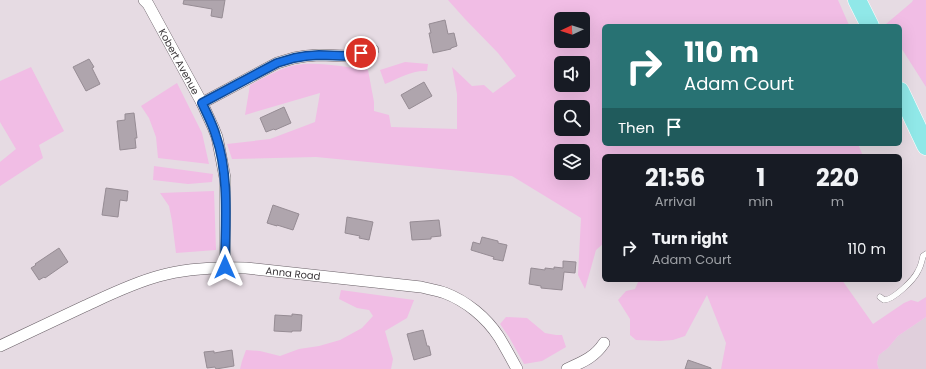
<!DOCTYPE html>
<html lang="en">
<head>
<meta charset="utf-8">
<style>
  :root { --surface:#171b24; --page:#242831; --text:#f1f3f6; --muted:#9ea1a6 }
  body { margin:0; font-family:Poppins,sans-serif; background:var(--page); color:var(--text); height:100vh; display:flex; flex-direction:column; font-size:15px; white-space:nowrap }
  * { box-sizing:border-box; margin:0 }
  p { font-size:13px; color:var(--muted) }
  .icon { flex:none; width:22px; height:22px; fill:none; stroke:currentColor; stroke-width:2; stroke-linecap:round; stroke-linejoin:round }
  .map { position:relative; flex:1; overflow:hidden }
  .details { position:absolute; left:602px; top:154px; width:300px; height:128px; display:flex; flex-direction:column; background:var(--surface); border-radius:6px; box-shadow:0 4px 16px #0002 }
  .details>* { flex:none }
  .top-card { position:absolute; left:602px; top:24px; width:300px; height:122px; border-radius:6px; box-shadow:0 4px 16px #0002; background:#287273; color:#fff; overflow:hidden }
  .needle { width:26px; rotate:266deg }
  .tools { position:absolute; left:554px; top:12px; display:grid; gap:8px }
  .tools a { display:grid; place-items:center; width:36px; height:36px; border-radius:6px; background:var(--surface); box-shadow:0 4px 16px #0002; font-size:20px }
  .pin { position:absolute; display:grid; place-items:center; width:34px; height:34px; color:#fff; margin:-17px; border:2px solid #fff; border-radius:50%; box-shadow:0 1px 4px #0007 }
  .me { position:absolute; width:44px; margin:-22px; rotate:0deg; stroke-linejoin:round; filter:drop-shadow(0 0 3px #0008) }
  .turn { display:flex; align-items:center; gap:14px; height:84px; padding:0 16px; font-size:18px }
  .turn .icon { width:52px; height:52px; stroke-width:2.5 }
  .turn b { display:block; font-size:28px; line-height:34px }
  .then { display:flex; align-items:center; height:38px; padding:0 16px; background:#0003; gap:8px; font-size:15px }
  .eta { display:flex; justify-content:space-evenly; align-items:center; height:68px; text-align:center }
  .eta b { font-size:24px; font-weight:700; line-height:28px }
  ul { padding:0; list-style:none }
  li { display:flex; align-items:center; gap:12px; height:52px; padding:0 16px }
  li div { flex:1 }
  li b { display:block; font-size:15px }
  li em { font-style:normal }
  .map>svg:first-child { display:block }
  .built { fill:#e0cfdc }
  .green { fill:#f1bde5; fill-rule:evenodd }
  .building { fill:#afa5ad; stroke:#968c94 }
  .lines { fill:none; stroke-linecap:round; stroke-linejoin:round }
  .lane-casing { stroke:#696067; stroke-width:6 }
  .street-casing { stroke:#696067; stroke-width:12 }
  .primary-casing { stroke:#fff; stroke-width:19 }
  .lane { stroke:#fff; stroke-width:5.5 }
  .street { stroke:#fff; stroke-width:11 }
  .primary { stroke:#90e8e8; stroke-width:18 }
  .route-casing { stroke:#114b97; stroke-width:10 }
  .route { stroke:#1a73e8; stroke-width:7 }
  .labels { text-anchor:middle; stroke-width:3; stroke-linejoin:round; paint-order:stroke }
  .street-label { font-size:10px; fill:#393538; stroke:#fff }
</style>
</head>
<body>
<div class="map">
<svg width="926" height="369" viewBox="0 0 926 369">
  <rect width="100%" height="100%" fill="#e6dbe3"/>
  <path class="built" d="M926,317V369H879L877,363L879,355L888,348L898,336Z"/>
  <g class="green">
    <path d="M448,0H838L849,25L847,26H604V144H858L863,156H604V243L596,250L585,289L578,275L581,218L512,176L316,157L232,159L227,144L270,139L315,122L320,93L245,115L250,85C264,78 280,68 296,65C317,61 346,67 368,70L374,102V111L389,115L391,127L457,129V94L452,67L472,86L484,85L493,93L516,76L498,53L465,19ZM561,19H583V41H561ZM561,63H583V85H561ZM561,107H583V129H561ZM561,151H583V173H561Z"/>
    <path d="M913,0H926V87L900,46V26H887L886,24L912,2Z"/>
    <path d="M405,62L428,64L427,71C412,70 399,78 385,84L380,70Z"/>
    <path d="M31,67L64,131L39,145L43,158L0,186V162L16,149L0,122V81Z"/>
    <path d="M177,83L202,133L209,164L158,158L156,137L149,118L141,106Z"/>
    <path d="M154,166L213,174L212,182L188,184L153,180Z"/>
    <path d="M214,191L216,250L176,253L172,221L169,206L160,193Z"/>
    <path d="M639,280H842L873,324L904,303L911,300L918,302L926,297V317L898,336L888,348L879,355L877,363L879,369H721L726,343L707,295L685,336L673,340L660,341L636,340L630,335V319L618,300L626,291L635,289Z"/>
    <path d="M341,290L414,300L407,318L385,331L393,359L391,369H240L242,361L246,350L260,351L280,356L299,349L319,346L340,340L362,328L373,316L369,310L357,308L339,299Z"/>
    <path d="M506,317L527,318L545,333L556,335H562L566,347L542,361L524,364L509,337L500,324Z"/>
  </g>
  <g class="building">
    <path d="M184,0H225L222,18L211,16L212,9L183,4Z"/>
    <path d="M445,20L448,34L454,33L457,46L451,48V49L433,53L429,33H431L429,24Z"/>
    <path d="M89,59L94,67L92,68L100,84L86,91L73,67Z"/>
    <path d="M424,82L432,96L409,109L401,95Z"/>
    <path d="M284,107L291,123L275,130L274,129L266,132L260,118Z"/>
    <path d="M134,113L137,138H135L136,148L120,150L117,121L125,120V114Z"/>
    <path d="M106,188L128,191L127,201L120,200L118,217L102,215Z"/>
    <path d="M273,205L299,214L293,230L277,225V226L267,223Z"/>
    <path d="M347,217L373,222L369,240L359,238L360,236L345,233Z"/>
    <path d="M439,220L441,236L431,237V239L412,240L410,222Z"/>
    <path d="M482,237L498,241V243L507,245L503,261L493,259L494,257L471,250L473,242L480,244Z"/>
    <path d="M59,248L68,262L45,278L44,277L39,280L31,268L36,265L35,264Z"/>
    <path d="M563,261L576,262L575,273L564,272L562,290L541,288V286L529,284L531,268L545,270V268L554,269V267L563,268Z"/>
    <path d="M292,314L302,315L301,331H292V332L274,331L275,315L292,316Z"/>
    <path d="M423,330L427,346H429L431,355L414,360L407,334Z"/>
    <path d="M232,350L234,366L216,369L215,367L207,368L204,352L214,351V353Z"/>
    <path d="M688,360L711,368V369H685Z"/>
  </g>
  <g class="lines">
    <defs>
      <path id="lane" d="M880,297L884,300C893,300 914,280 918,271C921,266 922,261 923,256L926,254"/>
      <g id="street">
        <path id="s1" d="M144,0L148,4L202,103L213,127L217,137L221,157L225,178V267"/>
        <path d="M202,103L277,63L294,58L306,56L319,55L348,56L373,50"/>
        <path id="s2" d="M0,346C28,333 57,319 85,306C109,295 133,283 159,276C187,268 217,267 246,268L421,287C429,289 437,290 445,293C466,301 486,317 499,337C505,347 511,358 517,369"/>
        <path d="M567,369C582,362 594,358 604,343"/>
      </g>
      <g id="primary">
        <path d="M857,0L870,26"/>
        <path d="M900,91L926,146"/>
      </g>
    </defs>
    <use href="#lane" class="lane-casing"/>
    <use href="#street" class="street-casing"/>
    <use href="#primary" class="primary-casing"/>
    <use href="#lane" class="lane"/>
    <use href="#street" class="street"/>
    <use href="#primary" class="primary"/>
  </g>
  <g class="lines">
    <defs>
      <path id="route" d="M225,267C225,225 230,177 216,136C213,125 207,114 202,103L277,63L294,58L306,56L319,55L348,56L361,53"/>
    </defs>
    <use href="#route" class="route-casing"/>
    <use href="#route" class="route"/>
  </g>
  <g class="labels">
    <g class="street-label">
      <text dy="4" stroke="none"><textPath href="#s1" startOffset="71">Kobert Avenue</textPath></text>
      <text dy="4" stroke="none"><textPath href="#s2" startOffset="309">Anna Road</textPath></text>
    </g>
  </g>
</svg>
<div class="tools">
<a><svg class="needle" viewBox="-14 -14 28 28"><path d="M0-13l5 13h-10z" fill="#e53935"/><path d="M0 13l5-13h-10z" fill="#9ea1a6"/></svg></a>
<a><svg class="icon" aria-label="sound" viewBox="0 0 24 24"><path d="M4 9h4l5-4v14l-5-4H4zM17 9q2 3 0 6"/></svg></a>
<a><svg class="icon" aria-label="search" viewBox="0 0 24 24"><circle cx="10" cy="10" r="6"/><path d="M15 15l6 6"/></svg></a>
<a><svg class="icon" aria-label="layers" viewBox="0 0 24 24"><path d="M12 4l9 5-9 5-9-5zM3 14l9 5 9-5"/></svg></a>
</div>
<div class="pin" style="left:361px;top:53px;background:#d93025"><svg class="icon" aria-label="arrive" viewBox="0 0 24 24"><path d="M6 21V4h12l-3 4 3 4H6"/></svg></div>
<svg class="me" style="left:225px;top:267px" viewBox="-20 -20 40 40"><path d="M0-17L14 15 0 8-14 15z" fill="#1a73e8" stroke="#fff" stroke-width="4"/></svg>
<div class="top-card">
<div class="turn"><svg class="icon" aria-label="right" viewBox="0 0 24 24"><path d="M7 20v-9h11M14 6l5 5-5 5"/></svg><div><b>110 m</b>Adam Court</div></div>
<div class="then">Then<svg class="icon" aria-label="arrive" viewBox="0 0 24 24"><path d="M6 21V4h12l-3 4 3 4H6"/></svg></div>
</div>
<section class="details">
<div class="eta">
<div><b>21:56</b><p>Arrival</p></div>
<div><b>1</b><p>min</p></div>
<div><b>220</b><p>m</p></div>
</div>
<ul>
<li><svg class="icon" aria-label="right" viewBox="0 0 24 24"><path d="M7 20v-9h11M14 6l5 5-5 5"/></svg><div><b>Turn right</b><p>Adam Court</p></div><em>110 m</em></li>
</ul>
</section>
</div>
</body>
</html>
